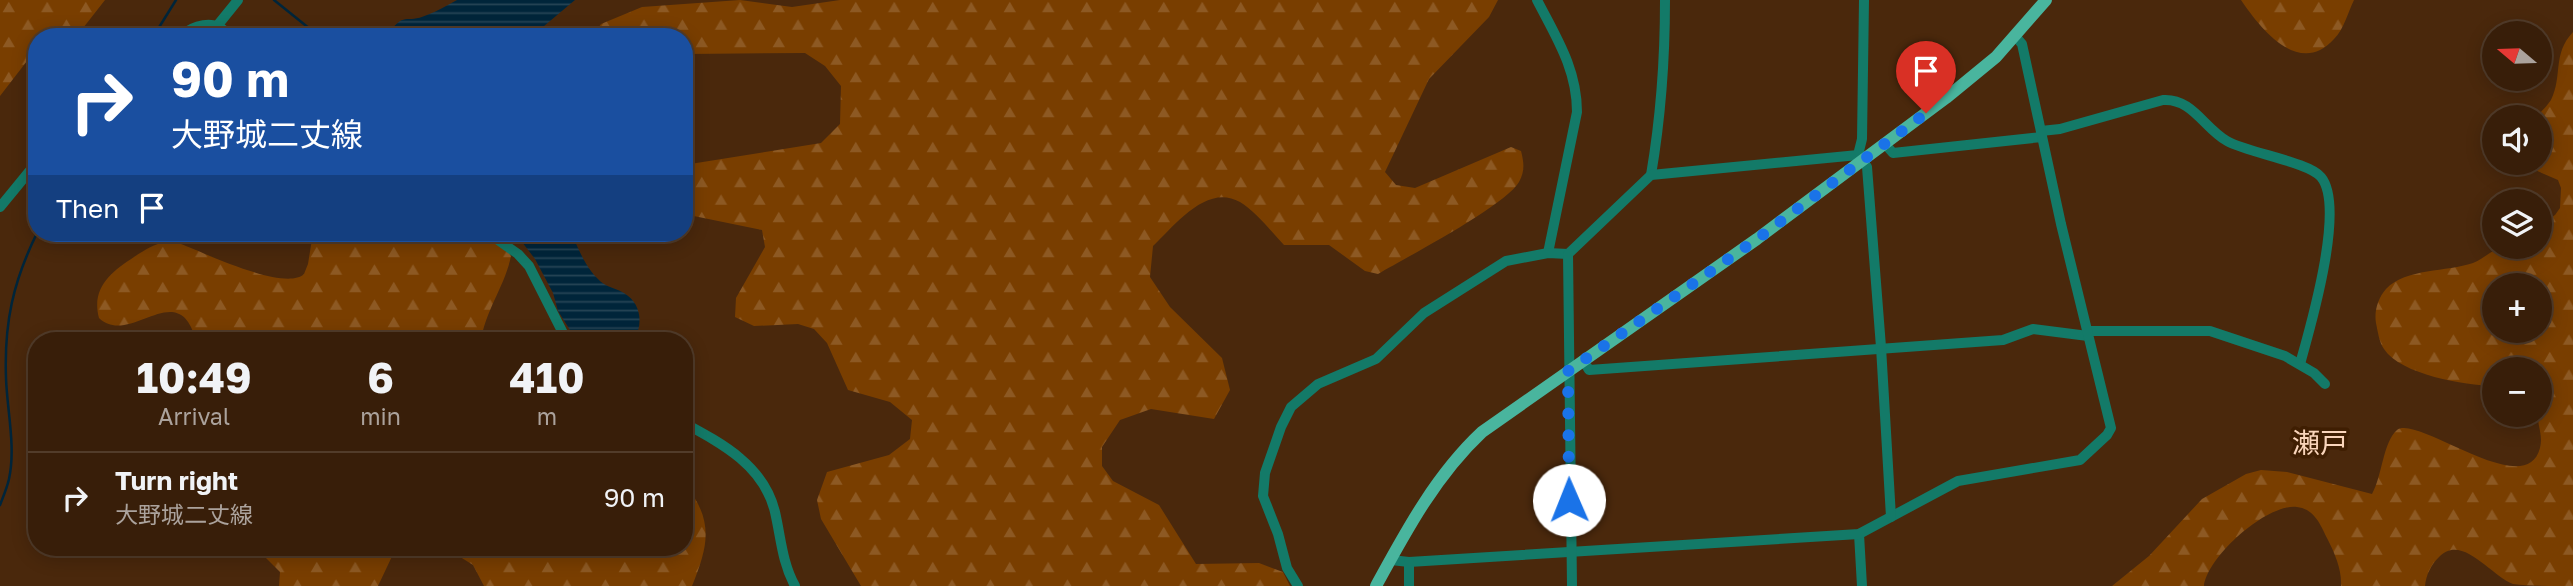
<!DOCTYPE html>
<html lang="en">
<head>
<meta charset="utf-8">
<style>
  :root { --surface:#381e09; --page:#432b17; --text:#f1f3f6; --muted:#aba29c; --line:#523c2a }
  body { margin:0; font-family:"Golos Text","Noto Sans JP",sans-serif; background:var(--page); color:var(--text); height:100vh; display:flex; flex-direction:column; font-size:26px; white-space:nowrap }
  * { box-sizing:border-box; margin:0 }
  p { font-size:23px; color:var(--muted) }
  .icon { flex:none; width:38px; height:38px; fill:none; stroke:currentColor; stroke-width:2; stroke-linecap:round; stroke-linejoin:round }
  .map { position:relative; flex:1; overflow:hidden }
  .sheet { position:absolute; left:28px; top:332px; width:665px; height:224px; display:flex; flex-direction:column; background:var(--surface); border-radius:28px; box-shadow:0 4px 18px #0003,0 0 0 2px var(--line) }
  .sheet>* { flex:none }
  .guide { position:absolute; left:28px; top:28px; width:665px; height:214px; border-radius:28px; box-shadow:0 4px 18px #0003,0 0 0 2px var(--line); background:#1a4fa0; color:#fff; overflow:hidden }
  .needle { width:46px; rotate:289deg }
  .tools { position:absolute; left:2482px; top:21px; display:grid; gap:14px }
  .tools a { display:grid; place-items:center; width:70px; height:70px; border-radius:50%; background:var(--surface); box-shadow:0 4px 18px #0003,0 0 0 2px var(--line); font-size:35px }
  .pin { position:absolute; display:grid; place-items:center; width:60px; height:60px; color:#fff; margin:-72px -30px; border-radius:50% 50% 50% 0; rotate:-45deg; box-shadow:0 0 7px #0007 }
  .pin .icon { rotate:45deg }
  .me { position:absolute; width:77px; margin:-38px; rotate:359deg; stroke-linejoin:round; filter:drop-shadow(0 0 5px #0008) }
  .turn { display:flex; align-items:center; gap:24px; height:147px; padding:0 28px; font-size:32px }
  .turn .icon { width:91px; height:91px; stroke-width:2.5 }
  .turn b { display:block; font-size:49px; line-height:60px }
  .then { display:flex; align-items:center; height:66px; padding:0 28px; background:#0003; gap:14px; font-size:26px }
  .eta { display:flex; justify-content:space-evenly; align-items:center; height:119px; text-align:center }
  .eta b { font-size:42px; font-weight:700; line-height:49px }
  ul { padding:0; list-style:none }
  li { display:flex; align-items:center; gap:21px; height:91px; padding:0 28px; border-top:2px solid var(--line) }
  li div { flex:1 }
  li b { display:block; font-size:26px }
  li em { font-style:normal }
  .map>svg:first-child { display:block }
  .forest { fill:url(#forest-firs); fill-rule:evenodd }
  .water { fill:url(#water-rules) }
  .lines { fill:none; stroke-linecap:round; stroke-linejoin:round }
  .stream { stroke:#00253a; stroke-width:2.5 }
  .minor { stroke:#137a68; stroke-width:10 }
  .major { stroke:#49b59e; stroke-width:12 }
  .route { stroke:#1a73e8; stroke-width:12; stroke-dasharray:0 21.6 }
  .labels { text-anchor:middle; stroke-width:7; stroke-linejoin:round; paint-order:stroke }
  .quarter-label { font-size:28px; fill:#fad5bb; stroke:#3f1e02 }
</style>
</head>
<body>
<div class="map">
<svg width="2573" height="586" viewBox="0 0 2573 586">
  <defs>
    <pattern id="forest-firs" width="22" height="20" patternUnits="userSpaceOnUse" patternTransform="scale(1.75)"><rect width="22" height="20" fill="#793e00"/><path d="M5 1l3.5 6h-7zM16 11l3.5 6h-7z" fill="#8d5923"/></pattern>
    <pattern id="water-rules" width="6" height="5" patternUnits="userSpaceOnUse" patternTransform="scale(1.75)"><rect width="6" height="5" fill="#00253a"/><path d="M0 2.5h6" fill="none" stroke="#264455"/></pattern>
  </defs>
  <rect width="100%" height="100%" fill="#4a280c"/>
  <g class="forest">
    <path d="M0,0H105L76,37H37V60L27,61L0,96Z"/>
    <path d="M740,0L792,7L840,0H1498L1489,17L1429,79L1385,172L1396,185L1415,188L1511,147L1521,151C1524,163 1525,171 1519,182C1505,206 1407,257 1378,274L1365,271L1329,245H1284C1271,231 1256,212 1240,202C1207,183 1175,225 1153,246L1150,277L1170,307L1222,358L1230,390L1214,419L1151,409L1120,420L1102,447V466L1113,481L1159,505L1196,564L1259,563L1283,572L1290,586H861L821,519L817,500L827,472L889,455L910,439L912,420L890,402L848,390L827,343L814,329L798,324L754,326L735,317L736,298L765,247L762,230L684,214V165L821,143L840,124L841,86L825,66L805,53L684,54V37H592L601,24L642,7Z"/>
    <path d="M2241,0H2354C2348,12 2344,29 2334,39C2299,78 2260,28 2241,0Z"/>
    <path d="M2573,32V586C2555,586 2530,586 2513,584C2491,576 2462,533 2439,557C2431,565 2426,575 2425,586H2341C2342,570 2335,554 2328,540C2321,526 2315,509 2297,507C2267,503 2207,557 2204,586H2112L2149,556L2202,499L2246,474L2261,470L2287,472L2372,494C2382,477 2383,442 2397,430C2417,414 2526,503 2540,448C2543,435 2538,428 2538,416C2538,403 2539,384 2539,369H2494V386C2465,385 2401,375 2384,349C2379,342 2378,332 2376,323C2374,311 2378,298 2386,289C2406,268 2447,272 2473,263C2483,259 2492,250 2502,247C2512,244 2528,247 2539,247V225L2555,215L2560,208L2561,188L2558,180L2519,163H2539V117H2536C2541,112 2547,106 2551,100C2563,76 2552,54 2573,32ZM2539,285V331H2494V285Z"/>
    <path d="M313,233H483L506,249L511,256C505,286 485,311 481,341H196C179,274 130,348 99,318C91,288 111,272 134,257C143,251 154,244 165,242C170,241 176,243 181,244C205,253 285,292 304,274L308,264Z"/>
    <path d="M684,483C714,520 709,544 692,586H484L473,565L446,548H684Z"/>
    <path d="M245,548H400L395,550L378,586H279L280,572L263,555Z"/>
  </g>
  <g class="water">
    <path d="M457,0H575L531,37H386C405,9 405,25 427,15C438,11 447,5 457,0Z"/>
    <path d="M506,233H572C578,250 589,274 604,284C610,288 618,289 624,293C642,304 643,324 634,341H577L558,311L553,293L535,259L522,242Z"/>
  </g>
  <g class="lines">
    <g class="stream">
      <path d="M274,0L320,37"/>
      <path d="M153,37L176,0"/>
      <path d="M0,505C3,497 7,488 9,479C16,447 7,410 6,378C4,323 13,282 37,233"/>
    </g>
    <g class="minor">
      <path d="M1537,0C1556,37 1577,69 1577,112L1548,253"/>
      <path d="M217,26L238,0"/>
      <path d="M181,37C189,28 205,22 217,26C222,27 227,34 231,37"/>
      <path d="M2041,131L2060,129L2163,100C2192,98 2204,128 2227,141C2248,153 2309,162 2321,177C2346,207 2310,328 2300,364"/>
      <path d="M1885,144L1893,153L2042,137"/>
      <path d="M1858,155L1862,139L1864,0"/>
      <path d="M1651,175C1661,116 1665,60 1665,0"/>
      <path d="M0,207L37,162"/>
      <path d="M488,233L518,254L529,266L567,341"/>
      <path d="M2089,331H2210L2285,356L2314,373L2325,384"/>
      <path d="M1583,360L1589,370L2003,340L2033,329L2088,336"/>
      <path d="M684,423C723,444 764,466 775,512C781,538 782,562 795,586"/>
      <path d="M1859,534L1862,586"/>
      <path d="M1391,560L1409,562L1859,534L1958,481L2080,460L2107,435L2111,428L2061,224L2022,44L2016,37"/>
      <path d="M1409,562V586"/>
      <path d="M1298,586L1287,568L1278,534L1263,496L1265,473L1281,427L1291,407L1318,384L1376,359L1424,313L1506,261L1548,253L1568,254"/>
      <path d="M1572,586L1568,254L1651,175L1858,155L1867,167L1881,347L1891,517"/>
    </g>
    <path class="major" d="M1376,586C1406,531 1436,475 1482,432L1757,239L1946,98L1996,57L2046,0"/>
  </g>
  <g class="lines">
    <path class="route" d="M1569,500L1568,371L1757,239L1926,113"/>
  </g>
  <g class="labels">
    <g class="quarter-label">
      <text x="2320" y="453">瀬戸</text>
    </g>
  </g>
</svg>
<div class="tools">
<a><svg class="needle" viewBox="-14 -14 28 28"><path d="M0-13l5 13h-10z" fill="#e53935"/><path d="M0 13l5-13h-10z" fill="#aba29c"/></svg></a>
<a><svg class="icon" aria-label="sound" viewBox="0 0 24 24"><path d="M4 9h4l5-4v14l-5-4H4zM17 9q2 3 0 6"/></svg></a>
<a><svg class="icon" aria-label="layers" viewBox="0 0 24 24"><path d="M12 4l9 5-9 5-9-5zM3 14l9 5 9-5"/></svg></a>
<a>+</a>
<a>−</a>
</div>
<div class="pin" style="left:1926px;top:113px;background:#d93025"><svg class="icon" aria-label="arrive" viewBox="0 0 24 24"><path d="M6 21V4h12l-3 4 3 4H6"/></svg></div>
<svg class="me" style="left:1569px;top:500px" viewBox="-20 -20 40 40"><circle r="19" fill="#fff"/><path d="M0-13L10 11 0 6-10 11z" fill="#1a73e8"/></svg>
<div class="guide">
<div class="turn"><svg class="icon" aria-label="right" viewBox="0 0 24 24"><path d="M7 20v-9h11M14 6l5 5-5 5"/></svg><div><b>90 m</b>大野城二丈線</div></div>
<div class="then">Then<svg class="icon" aria-label="arrive" viewBox="0 0 24 24"><path d="M6 21V4h12l-3 4 3 4H6"/></svg></div>
</div>
<section class="sheet">
<div class="eta">
<div><b>10:49</b><p>Arrival</p></div>
<div><b>6</b><p>min</p></div>
<div><b>410</b><p>m</p></div>
</div>
<ul>
<li><svg class="icon" aria-label="right" viewBox="0 0 24 24"><path d="M7 20v-9h11M14 6l5 5-5 5"/></svg><div><b>Turn right</b><p>大野城二丈線</p></div><em>90 m</em></li>
</ul>
</section>
</div>
</body>
</html>
